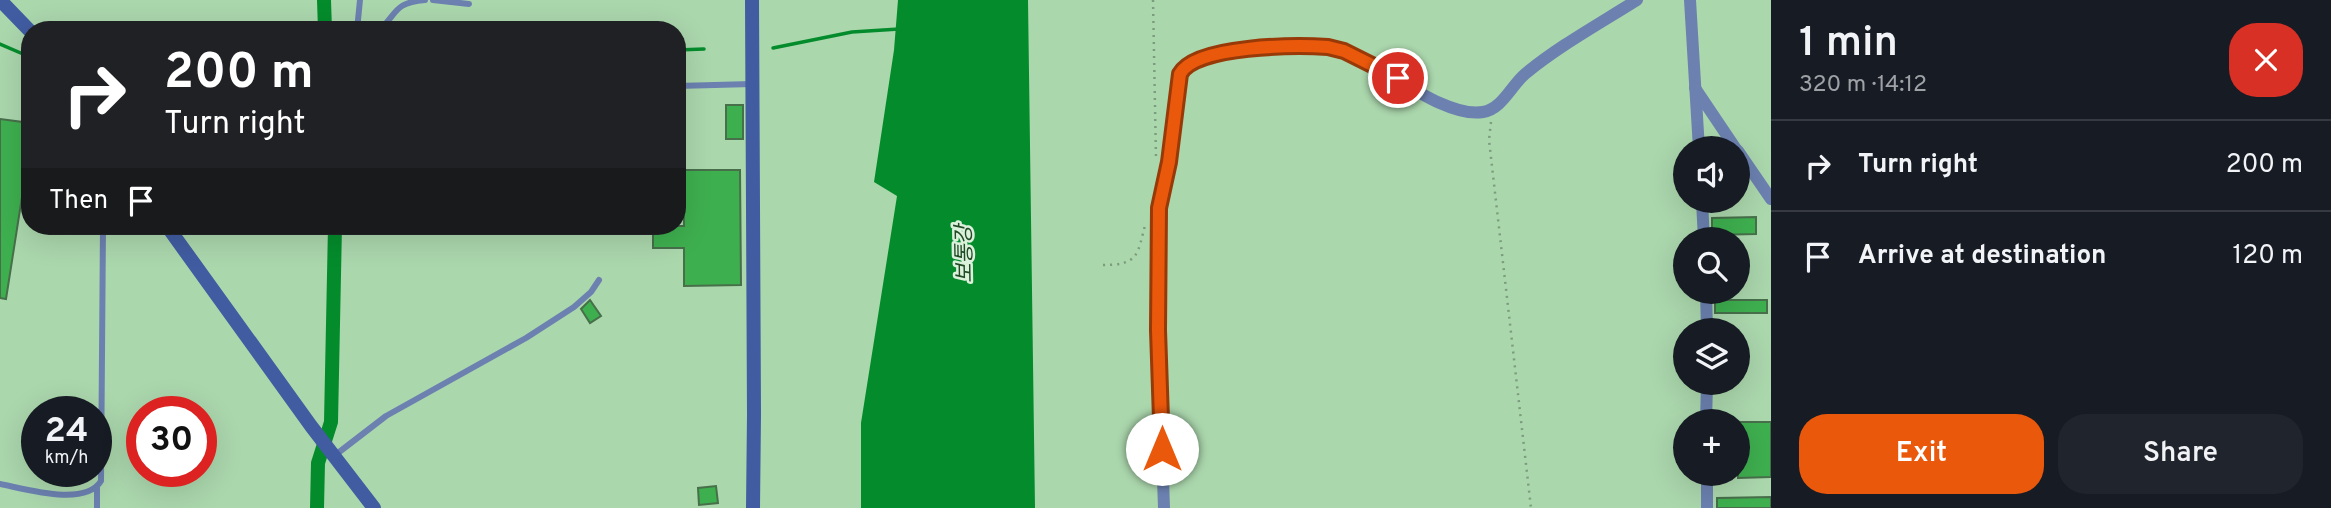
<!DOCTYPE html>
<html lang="en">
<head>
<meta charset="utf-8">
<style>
  :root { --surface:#171b24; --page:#20242c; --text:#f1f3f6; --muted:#9ea1a6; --line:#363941; --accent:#ea580c }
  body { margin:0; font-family:Overpass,"Noto Sans KR",sans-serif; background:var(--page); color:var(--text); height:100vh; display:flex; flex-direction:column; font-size:26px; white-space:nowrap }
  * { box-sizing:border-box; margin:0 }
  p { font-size:23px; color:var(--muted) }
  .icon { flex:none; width:38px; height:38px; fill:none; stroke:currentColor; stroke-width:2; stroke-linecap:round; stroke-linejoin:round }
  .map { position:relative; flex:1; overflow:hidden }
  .details { display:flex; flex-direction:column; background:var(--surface); width:560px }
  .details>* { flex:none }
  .hud { position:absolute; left:21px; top:21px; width:665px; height:214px; border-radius:28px; box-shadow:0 7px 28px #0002; background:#202124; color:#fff; overflow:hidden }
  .tools { position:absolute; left:1673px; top:136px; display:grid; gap:14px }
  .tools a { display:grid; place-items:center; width:77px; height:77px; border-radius:50%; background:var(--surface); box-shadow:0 7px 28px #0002; font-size:35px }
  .speed { position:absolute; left:21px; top:396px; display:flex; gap:14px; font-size:35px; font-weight:700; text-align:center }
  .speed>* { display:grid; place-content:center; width:91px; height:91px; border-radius:50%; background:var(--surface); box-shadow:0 7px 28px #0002; line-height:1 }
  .speed small { font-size:18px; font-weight:400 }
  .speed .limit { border:10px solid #d22; background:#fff; color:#111 }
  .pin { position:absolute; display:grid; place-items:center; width:60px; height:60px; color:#fff; margin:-30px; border:4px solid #fff; border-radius:50%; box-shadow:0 2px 7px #0007 }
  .me { position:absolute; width:77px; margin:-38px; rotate:0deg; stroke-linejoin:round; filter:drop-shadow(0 0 5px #0008) }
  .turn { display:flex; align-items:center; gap:24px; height:147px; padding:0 28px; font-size:32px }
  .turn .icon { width:91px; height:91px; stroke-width:2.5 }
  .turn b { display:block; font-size:49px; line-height:60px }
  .then { display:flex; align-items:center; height:66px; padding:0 28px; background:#0003; gap:14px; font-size:26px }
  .round { display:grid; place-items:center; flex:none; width:74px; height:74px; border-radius:28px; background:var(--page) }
  .headline { display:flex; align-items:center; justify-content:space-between; height:119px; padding:0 28px }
  h1 { font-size:42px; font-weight:600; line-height:52px }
  .button { display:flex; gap:14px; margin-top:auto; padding:14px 28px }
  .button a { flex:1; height:80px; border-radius:28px; background:var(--accent); color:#fff; font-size:28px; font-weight:600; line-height:80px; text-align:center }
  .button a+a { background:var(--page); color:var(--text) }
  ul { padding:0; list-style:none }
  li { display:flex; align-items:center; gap:21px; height:91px; padding:0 28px; border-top:2px solid var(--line) }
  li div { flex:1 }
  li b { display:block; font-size:26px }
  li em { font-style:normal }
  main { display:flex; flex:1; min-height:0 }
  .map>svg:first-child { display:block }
  .water { fill:#048c2c }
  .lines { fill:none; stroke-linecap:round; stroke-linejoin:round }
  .stream { stroke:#048c2c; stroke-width:3.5 }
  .canal { stroke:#048c2c; stroke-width:14 }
  .building { fill:#3eaf4f; stroke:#476f4a; stroke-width:2 }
  .path { stroke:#7b9d7d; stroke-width:2.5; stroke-dasharray:2 5; stroke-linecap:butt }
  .lane { stroke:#6c81b0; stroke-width:6 }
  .street { stroke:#6c81b0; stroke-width:12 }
  .secondary { stroke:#415ca1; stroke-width:14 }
  .route-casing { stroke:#983908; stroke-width:18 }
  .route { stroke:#ea580c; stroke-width:12 }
  .labels { text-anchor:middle; stroke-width:5; stroke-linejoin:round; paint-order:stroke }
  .water-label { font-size:21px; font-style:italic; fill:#1f4a24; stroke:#dbf1db }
</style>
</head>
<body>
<main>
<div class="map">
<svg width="1771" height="508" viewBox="0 0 1771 508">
  <rect width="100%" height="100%" fill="#abd7ad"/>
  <path class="water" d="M898,0H1028L1035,508H861V423L897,196L874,182L894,50Z"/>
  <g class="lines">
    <g class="stream">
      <path d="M0,44L30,57"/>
      <path d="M773,48L852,32L899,29"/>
      <path d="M677,50L704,49"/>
    </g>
    <g class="canal">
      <path d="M324,0L325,30"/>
      <path d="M317,508L318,463L331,422L335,226"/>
    </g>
  </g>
  <g class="building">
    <rect x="726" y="105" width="17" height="34"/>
    <path d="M0,119L30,123V146L6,299L0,298Z"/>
    <path d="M683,170H740L741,285L684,286V248H653V226H684Z"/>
    <path d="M1756,217V234L1712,235V218Z"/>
    <path d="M590,300L601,316L590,323L581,309Z"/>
    <rect x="1715" y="300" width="52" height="13"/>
    <path d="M1738,422H1771V477L1738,478Z"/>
    <path d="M716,486L718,503L699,505L698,488Z"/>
    <path d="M1771,497V508H1717V498Z"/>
  </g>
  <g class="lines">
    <g class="path">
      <path d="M1153,0L1156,158"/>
      <path d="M1491,122L1489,140L1531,508"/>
      <path d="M1103,265C1140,265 1137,254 1146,222"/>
    </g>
    <g class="lane">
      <path d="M433,0L469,4"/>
      <path d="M357,30L360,0"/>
      <path d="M380,30C398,12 394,3 425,0"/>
      <path d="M677,86L752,84"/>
      <path d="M334,456L386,416L526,338L574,307L591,292L599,280"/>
      <path d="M0,484C26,489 85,507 101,481L103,226"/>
      <path d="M97,508V488"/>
    </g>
    <g class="street">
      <path d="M1690,0L1699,149"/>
      <path d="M1695,88L1736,149"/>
      <path d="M1738,151L1771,199"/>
      <path d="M1702,201L1704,240"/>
      <path d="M1706,292L1707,331"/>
      <path d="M1706,422L1707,383"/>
      <path d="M1707,474V508"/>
      <path d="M1164,508L1158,330L1159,208L1169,162L1179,73C1194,46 1258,49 1285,48C1302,47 1322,43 1338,48C1379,61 1442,119 1483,112C1502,109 1511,86 1525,74C1559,46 1599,24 1637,0"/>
    </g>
    <g class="secondary">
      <path d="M0,0L30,31"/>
      <path d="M752,0L754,414L753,508"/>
      <path d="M167,226L311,426L374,508"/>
    </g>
  </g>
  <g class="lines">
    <defs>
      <path id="route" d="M1162,449L1158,330L1159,208L1169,162L1180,74C1195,45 1297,45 1328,47L1344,51L1398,78"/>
    </defs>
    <use href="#route" class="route-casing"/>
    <use href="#route" class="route"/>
  </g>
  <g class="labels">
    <g class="water-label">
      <text transform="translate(964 254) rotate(-91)" y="7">보통강</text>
    </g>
  </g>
</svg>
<div class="tools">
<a><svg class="icon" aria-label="sound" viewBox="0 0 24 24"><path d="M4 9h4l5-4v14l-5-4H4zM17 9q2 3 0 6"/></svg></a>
<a><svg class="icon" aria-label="search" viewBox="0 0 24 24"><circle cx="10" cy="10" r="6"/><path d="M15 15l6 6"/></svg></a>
<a><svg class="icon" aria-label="layers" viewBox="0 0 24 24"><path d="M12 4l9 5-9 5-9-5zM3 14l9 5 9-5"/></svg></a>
<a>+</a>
</div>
<div class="speed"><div>24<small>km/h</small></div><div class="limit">30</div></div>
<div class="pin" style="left:1398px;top:78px;background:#d93025"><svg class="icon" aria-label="arrive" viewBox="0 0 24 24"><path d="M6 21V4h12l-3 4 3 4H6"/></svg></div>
<svg class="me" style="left:1162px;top:449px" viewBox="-20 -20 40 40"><circle r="19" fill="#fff"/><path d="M0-13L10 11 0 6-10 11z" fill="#ea580c"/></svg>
<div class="hud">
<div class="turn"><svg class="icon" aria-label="right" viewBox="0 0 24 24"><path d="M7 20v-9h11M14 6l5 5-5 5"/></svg><div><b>200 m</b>Turn right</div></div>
<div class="then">Then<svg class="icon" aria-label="arrive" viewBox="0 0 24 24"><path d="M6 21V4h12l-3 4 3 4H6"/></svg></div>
</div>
</div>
<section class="details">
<div class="headline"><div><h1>1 min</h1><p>320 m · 14:12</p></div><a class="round" style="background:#d93025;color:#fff"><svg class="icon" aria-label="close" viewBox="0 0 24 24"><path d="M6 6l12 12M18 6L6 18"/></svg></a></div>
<ul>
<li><svg class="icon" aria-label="right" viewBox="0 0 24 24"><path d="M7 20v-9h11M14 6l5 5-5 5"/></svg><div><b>Turn right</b></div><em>200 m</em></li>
<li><svg class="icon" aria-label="arrive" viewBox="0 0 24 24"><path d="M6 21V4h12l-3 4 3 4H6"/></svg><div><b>Arrive at destination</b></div><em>120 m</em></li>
</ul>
<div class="button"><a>Exit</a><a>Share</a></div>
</section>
</main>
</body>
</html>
